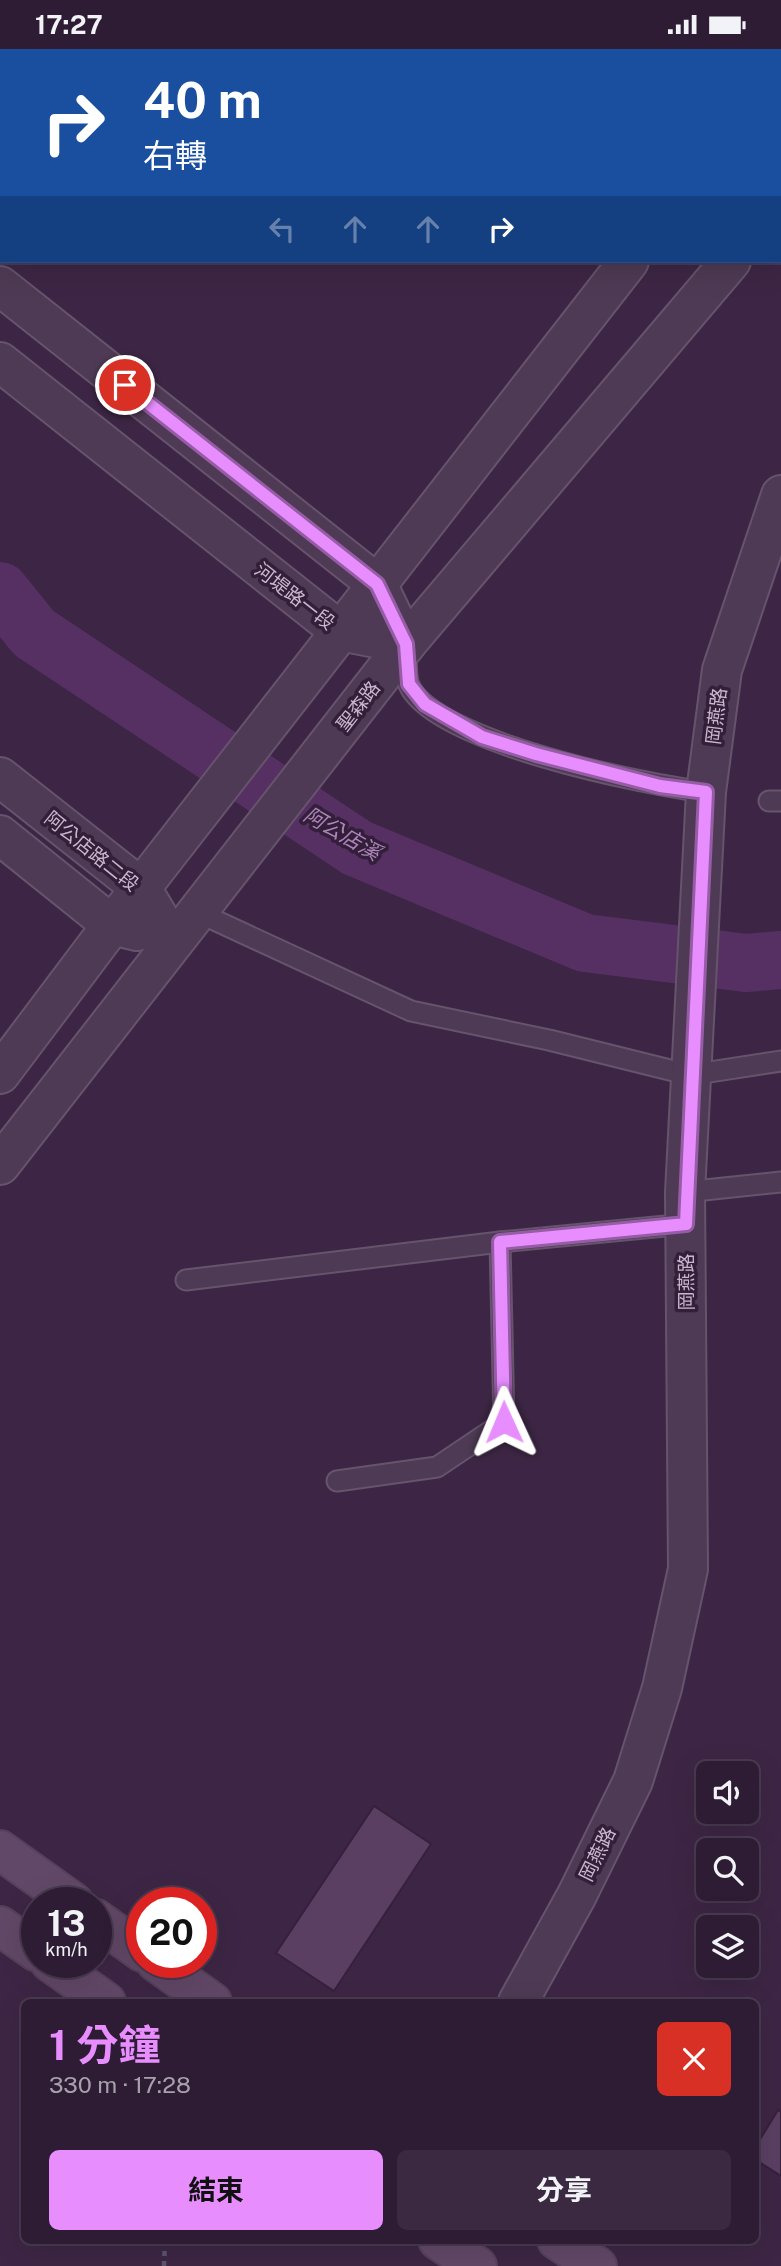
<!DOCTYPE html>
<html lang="zh-TW">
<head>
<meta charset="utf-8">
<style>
  :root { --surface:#2e1c34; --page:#3a2940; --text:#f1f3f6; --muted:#a7a1ac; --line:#493a4f; --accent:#e78dfe }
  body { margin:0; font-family:"Public Sans","Noto Sans TC",sans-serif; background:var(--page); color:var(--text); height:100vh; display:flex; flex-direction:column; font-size:26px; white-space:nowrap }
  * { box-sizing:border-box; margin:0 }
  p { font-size:23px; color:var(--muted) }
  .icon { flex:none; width:38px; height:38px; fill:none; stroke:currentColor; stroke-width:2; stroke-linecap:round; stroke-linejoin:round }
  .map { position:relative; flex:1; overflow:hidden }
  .drawer { position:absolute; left:21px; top:1950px; width:738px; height:245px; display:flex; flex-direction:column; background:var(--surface); border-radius:10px; box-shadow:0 7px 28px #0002,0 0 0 2px var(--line) }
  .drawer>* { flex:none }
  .top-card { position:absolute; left:0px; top:0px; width:782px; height:214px; box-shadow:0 7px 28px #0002,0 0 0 2px var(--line); background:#1a4fa0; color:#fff; overflow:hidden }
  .controls { position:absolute; left:696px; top:1712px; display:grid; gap:14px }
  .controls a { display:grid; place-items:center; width:63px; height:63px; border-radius:10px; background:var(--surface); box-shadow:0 7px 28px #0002,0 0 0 2px var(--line); font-size:35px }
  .speed { position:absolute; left:21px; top:1838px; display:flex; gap:14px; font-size:35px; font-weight:700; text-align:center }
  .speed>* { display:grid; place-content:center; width:91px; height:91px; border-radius:50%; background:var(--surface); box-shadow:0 7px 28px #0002,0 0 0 2px var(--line); line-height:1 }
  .speed small { font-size:18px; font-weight:400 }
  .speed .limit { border:10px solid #d22; background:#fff; color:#111 }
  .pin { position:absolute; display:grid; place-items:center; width:60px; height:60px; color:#fff; margin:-30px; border:4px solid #fff; border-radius:50%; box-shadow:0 2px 7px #0007 }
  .me { position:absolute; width:77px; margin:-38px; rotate:359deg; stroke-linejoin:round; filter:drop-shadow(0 0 5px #0008) }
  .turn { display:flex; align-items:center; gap:24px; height:147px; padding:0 28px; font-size:32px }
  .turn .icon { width:91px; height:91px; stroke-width:2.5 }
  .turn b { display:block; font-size:49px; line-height:60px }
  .lanes { display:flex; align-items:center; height:66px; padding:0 28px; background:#0003; justify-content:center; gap:35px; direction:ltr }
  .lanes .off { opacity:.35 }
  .round { display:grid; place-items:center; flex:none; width:74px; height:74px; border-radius:10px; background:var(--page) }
  .summary { display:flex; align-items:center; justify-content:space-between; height:119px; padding:0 28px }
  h1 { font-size:42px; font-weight:700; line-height:52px; color:var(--accent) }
  .cta { display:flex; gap:14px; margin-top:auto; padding:14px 28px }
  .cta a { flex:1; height:80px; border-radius:10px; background:var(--accent); color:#111; font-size:28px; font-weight:700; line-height:80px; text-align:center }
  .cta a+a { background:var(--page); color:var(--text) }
  .status { display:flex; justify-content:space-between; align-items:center; height:49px; padding:0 35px; background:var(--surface); direction:ltr }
  .status svg { height:19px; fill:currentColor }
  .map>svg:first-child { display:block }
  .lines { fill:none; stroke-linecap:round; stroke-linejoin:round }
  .river { stroke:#563062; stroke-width:58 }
  .building { fill:#5a3f62; stroke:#36213c; stroke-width:2 }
  .lane-casing { stroke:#66536c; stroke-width:23 }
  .street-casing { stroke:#66536c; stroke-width:42 }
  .secondary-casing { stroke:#55415b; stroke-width:42 }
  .path { stroke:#5d5470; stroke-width:4.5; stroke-dasharray:5 5; stroke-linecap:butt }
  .lane { stroke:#4e3a54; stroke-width:19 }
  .street { stroke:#4e3a54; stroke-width:38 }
  .secondary { stroke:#624868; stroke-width:38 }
  .route-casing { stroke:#965ca5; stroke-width:18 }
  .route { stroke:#e78dfe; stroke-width:12 }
  .labels { text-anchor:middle; stroke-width:7; stroke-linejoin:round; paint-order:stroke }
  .street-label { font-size:19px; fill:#c9b8ce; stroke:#341f3a }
  .water-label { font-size:21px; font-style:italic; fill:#ad85ba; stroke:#341f3a }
</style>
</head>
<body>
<div class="status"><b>17:27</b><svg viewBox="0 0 49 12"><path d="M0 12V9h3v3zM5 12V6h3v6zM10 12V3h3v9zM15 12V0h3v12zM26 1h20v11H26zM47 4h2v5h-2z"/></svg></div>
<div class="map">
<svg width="781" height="2217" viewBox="0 0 781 2217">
  <rect width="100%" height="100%" fill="#3d2645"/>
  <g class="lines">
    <path class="river" d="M0,542L34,584L357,799L585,894L746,914L781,911"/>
  </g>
  <g class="building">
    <path d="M374,1757L431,1795L334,1942L276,1904Z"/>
    <path d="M778,2061L781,2063V2127L756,2111V2097Z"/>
  </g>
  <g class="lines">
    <defs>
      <g id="lane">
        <path d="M406,598C407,609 405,626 409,636C434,693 646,736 706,743"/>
        <path d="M769,752H781"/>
        <path d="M195,862L411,962L549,991L690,1026L781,1012"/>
        <path d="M685,1143L781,1133"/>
        <path d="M186,1231L500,1193L686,1175"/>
        <path d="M337,1432L437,1418L504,1373L500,1193"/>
      </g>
      <g id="street">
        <path d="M780,18H781"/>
        <path d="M780,153H781"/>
        <path d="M0,237L377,535L406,595"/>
        <path d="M0,313L340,582L406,595"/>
        <path d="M0,728L141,839L172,891"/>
        <path d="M0,786L112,876L137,882"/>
        <path d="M0,1025L112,876L629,212"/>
        <path d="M0,1116L406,595L731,212"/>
        <path d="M518,1953L577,1846L633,1732L662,1639L688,1520L685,1143L706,743L722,621L781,446"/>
      </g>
      <g id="secondary">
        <path d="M0,1801L73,1853"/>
        <path d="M96,1870L142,1903"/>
        <path d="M0,1877L37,1903"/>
        <path d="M50,1913L106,1953"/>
        <path d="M156,1913L212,1953"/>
        <path d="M438,2191L477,2217"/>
        <path d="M557,2191L597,2217"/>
      </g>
    </defs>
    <use href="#lane" class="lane-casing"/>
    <use href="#street" class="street-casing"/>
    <use href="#secondary" class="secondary-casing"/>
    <path class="path" d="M164,2217L165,2191"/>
    <use href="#lane" class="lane"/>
    <use href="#street" class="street"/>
    <use href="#secondary" class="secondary"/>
  </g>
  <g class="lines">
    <defs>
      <path id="route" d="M125,336L377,535L406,595L409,635L425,655L482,688L536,705L660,737L706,743L686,1175L500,1193L504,1373"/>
    </defs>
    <use href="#route" class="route-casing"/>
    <use href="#route" class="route"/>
  </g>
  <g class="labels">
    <g class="street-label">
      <text transform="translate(295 547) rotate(38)" y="7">河堤路一段</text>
      <text transform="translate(358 657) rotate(-52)" y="7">聖森路</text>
      <text transform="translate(716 667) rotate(-83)" y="7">岡燕路</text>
      <text transform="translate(92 802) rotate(39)" y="7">阿公店路二段</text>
      <text transform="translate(686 1233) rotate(-90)" y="7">岡燕路</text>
      <text transform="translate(597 1805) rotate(-64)" y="7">岡燕路</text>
    </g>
    <g class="water-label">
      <text transform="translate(342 785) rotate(30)" y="7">阿公店溪</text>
    </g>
  </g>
</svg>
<div class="controls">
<a><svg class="icon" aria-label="sound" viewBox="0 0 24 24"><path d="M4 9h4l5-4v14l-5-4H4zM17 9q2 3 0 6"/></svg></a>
<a><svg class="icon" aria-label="search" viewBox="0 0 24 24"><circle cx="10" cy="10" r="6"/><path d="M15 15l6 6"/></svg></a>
<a><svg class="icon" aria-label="layers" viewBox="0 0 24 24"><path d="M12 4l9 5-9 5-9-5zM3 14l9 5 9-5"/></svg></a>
</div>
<div class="speed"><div>13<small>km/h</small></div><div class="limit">20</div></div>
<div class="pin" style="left:125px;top:336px;background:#d93025"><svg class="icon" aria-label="arrive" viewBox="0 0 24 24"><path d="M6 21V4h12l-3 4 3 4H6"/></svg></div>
<svg class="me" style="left:504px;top:1373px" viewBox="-20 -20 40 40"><path d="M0-17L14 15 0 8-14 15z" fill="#e78dfe" stroke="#fff" stroke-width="4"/></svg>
<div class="top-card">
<div class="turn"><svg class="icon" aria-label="right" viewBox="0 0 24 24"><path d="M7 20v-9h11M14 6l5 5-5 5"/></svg><div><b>40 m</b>右轉</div></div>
<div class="lanes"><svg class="icon off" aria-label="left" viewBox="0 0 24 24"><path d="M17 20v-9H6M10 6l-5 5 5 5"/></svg><svg class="icon off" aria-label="ahead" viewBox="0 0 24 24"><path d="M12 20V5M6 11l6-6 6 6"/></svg><svg class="icon off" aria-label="ahead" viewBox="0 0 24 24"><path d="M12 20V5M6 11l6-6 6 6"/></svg><svg class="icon" aria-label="right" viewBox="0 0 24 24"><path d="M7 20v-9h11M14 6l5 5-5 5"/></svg></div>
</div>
<section class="drawer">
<div class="summary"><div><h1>1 分鐘</h1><p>330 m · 17:28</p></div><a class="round" style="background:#d93025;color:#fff"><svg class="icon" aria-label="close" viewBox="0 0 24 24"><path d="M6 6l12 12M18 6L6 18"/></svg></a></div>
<div class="cta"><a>結束</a><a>分享</a></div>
</section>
</div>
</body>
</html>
